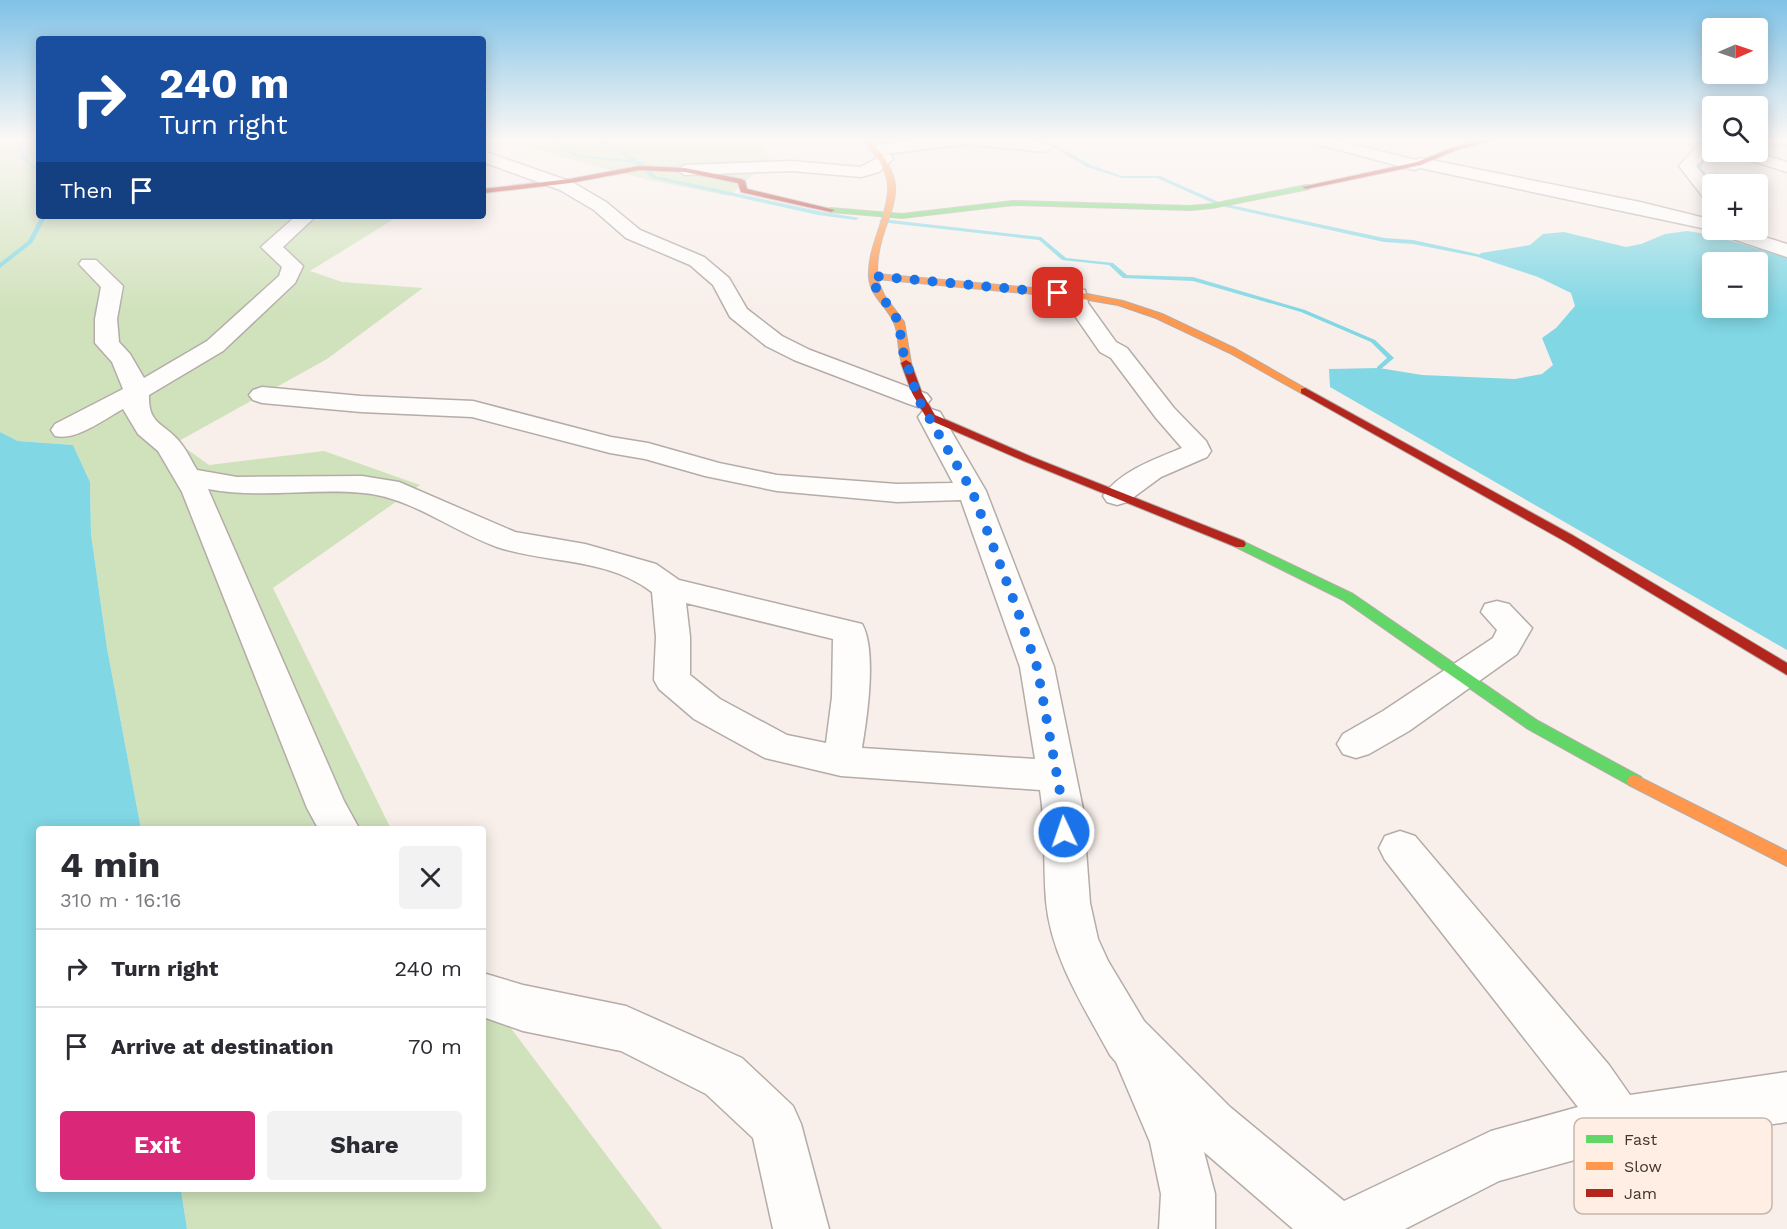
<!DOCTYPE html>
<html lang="en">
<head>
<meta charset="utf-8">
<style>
  :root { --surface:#fff; --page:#f2f2f3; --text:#2b2b33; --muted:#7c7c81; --line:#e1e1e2; --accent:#db2777 }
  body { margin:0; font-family:"Work Sans",sans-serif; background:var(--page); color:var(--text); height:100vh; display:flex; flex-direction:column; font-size:22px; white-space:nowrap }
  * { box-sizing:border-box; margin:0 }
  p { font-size:20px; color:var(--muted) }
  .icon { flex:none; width:33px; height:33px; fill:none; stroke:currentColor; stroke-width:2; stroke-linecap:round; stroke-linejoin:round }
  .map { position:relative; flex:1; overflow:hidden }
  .side { position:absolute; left:36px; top:826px; width:450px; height:366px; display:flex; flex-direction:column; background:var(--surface); border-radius:6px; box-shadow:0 3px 15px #0003 }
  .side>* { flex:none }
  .banner { position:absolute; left:36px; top:36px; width:450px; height:183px; border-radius:6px; box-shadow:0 3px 15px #0003; background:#1a4fa0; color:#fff; overflow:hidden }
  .needle { width:39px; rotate:88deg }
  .buttons { position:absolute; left:1702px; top:18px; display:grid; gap:12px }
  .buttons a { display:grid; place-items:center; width:66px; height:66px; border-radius:6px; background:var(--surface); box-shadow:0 3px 15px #0003; font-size:30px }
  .pin { position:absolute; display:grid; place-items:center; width:51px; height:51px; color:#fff; margin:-26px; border-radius:12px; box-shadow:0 3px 9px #0006 }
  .me { position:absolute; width:66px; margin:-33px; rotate:357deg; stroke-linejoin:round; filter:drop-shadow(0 0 4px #0008) }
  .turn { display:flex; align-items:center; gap:21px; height:126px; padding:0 24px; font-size:27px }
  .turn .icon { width:78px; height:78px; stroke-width:2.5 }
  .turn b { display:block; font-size:42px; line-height:51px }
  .then { display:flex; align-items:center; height:57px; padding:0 24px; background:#0003; gap:12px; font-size:22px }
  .round { display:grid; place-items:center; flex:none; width:63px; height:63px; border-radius:6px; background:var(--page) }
  .summary { display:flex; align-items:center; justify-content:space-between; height:102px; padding:0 24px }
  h1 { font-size:36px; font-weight:700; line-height:45px }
  .button { display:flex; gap:12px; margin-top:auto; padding:12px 24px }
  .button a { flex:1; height:69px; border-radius:6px; background:var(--accent); color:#fff; font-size:24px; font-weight:700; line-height:69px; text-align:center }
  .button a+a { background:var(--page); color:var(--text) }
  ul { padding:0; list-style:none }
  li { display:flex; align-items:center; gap:18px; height:78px; padding:0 24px; border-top:2px solid var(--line) }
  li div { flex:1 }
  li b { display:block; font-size:22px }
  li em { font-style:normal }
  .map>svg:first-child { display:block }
  .green { fill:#d0e2bc }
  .water { fill:#81d7e4; fill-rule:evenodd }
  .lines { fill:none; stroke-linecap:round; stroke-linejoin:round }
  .stream { fill:#81d7e4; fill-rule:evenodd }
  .street-casing { stroke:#b4aca7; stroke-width:3 }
  .fast-casing { stroke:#b4aca7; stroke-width:2 }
  .slow-casing { stroke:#b4aca7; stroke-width:2 }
  .jam-casing { stroke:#b4aca7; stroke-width:2 }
  .street { fill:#fefdfc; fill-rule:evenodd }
  .fast { fill:#63d668; fill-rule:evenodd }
  .slow { fill:#ff974d; fill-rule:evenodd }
  .jam { fill:#b3261e; fill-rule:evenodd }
  .route { stroke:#1a73e8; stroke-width:10; stroke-dasharray:0 18 }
  .key { fill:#feeee4; stroke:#c5b6ae; stroke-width:1.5 }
  .key-label { font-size:16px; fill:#3f352f }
</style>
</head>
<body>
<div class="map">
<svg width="1787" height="1229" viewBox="0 0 1787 1229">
  <rect width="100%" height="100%" fill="#f8efea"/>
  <g class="green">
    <path d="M0,139H39V216L397,217L310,271L342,282L423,288L327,359L177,442L209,465L324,451L420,485L273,588L391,829H141L107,648L91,534L90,482L73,445L18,441L0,432Z"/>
    <path d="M497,139H761L770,160L729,196L644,179Z"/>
    <path d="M483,991L662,1229H187L181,1190H483Z"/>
  </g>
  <g class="water">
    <path d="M1687,231L1712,235L1787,258V650L1330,387L1329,369L1379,368L1422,375L1515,379L1542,374L1553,365L1542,338L1556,328L1575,306L1571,293L1538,277L1478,257L1481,253L1530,245L1543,234L1564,232L1626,247L1641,244L1665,234ZM1713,262H1758V308H1713Z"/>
    <path d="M0,432L18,441L73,445L90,482L91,534L107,648L141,829L39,830V1190H181L187,1229H0Z"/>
  </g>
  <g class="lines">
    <g class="stream">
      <path d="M10,139H15L23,144L24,157L39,169V172L20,158L19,146Z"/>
      <path d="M542,139H547L580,155L631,160L594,139H599L641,162L656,176L818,211L859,218L856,220L818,215L652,178L635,163L577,157Z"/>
      <path d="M1039,139H1044L1091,165L1122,176H1160L1221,203L1384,238L1413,240L1482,255L1479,257L1413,244L1384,242L1217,205L1157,178H1122L1087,167Z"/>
      <path d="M1758,142L1787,145V147L1758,144Z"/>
      <path d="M1713,148V150L1709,152L1701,168L1715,184H1713V186L1697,168L1705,150Z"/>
      <path d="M41,216H47L32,243L0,268V263L28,241Z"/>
      <path d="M882,219L1041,237L1066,258L1113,263L1127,275L1193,277L1305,310L1375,340L1394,358L1381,369H1377V367L1387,358L1371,342L1301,312L1193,281L1123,278L1109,265L1062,260L1039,240L880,222L879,221Z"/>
      <path d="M1749,230H1753L1765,242L1762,250L1757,249L1759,242Z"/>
    </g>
    <defs>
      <g id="street">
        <path d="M928,139C948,139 1043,135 1053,147L1045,152L965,144L878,155L870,150L878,145Z"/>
        <path d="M1307,139H1333L1415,160L1421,158L1640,202L1713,220V230H1742L1787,244V257L1718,234L1716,231L1420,168L1414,170L1309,142Z"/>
        <path d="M1713,140V150L1696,166L1713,187V203L1707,202L1679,166L1698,145Z"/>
        <path d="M483,151L572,182L606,202L640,230L704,257L729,278L747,309L782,336L810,350L927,394L931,399L927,404L918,407L909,404L794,360L766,346L730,317L713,285L690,265L626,238L594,210L560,190L483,162Z"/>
        <path d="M1731,152H1754L1787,162V172L1733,155Z"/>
        <path d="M885,154L891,155L893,159L879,172L861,177L792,171L685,175L677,170L685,165L792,161L860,167Z"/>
        <path d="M296,216H316L283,247L303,266L295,283L223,351L149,395C148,424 162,422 179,441C186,449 191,460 197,470L237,477L362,476L399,482L515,532L585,544L656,564L679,580L862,624C877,650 867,718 862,748L1035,759L1020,667L961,500L897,502L777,491L705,476L645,459L610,453L472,417L361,412L262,403L253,400L249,395L253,390L262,387L361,396L473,401L611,437L648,443L719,463L777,475L897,484L953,483L918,417L922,412L931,409L940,412L986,491L1054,667L1083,809L1090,903L1098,939L1108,961L1144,1021L1230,1107L1344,1201L1491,1131L1578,1107L1385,860L1379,848L1385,836L1400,831L1415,836L1609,1065L1630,1095L1787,1072V1122L1618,1148L1499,1181L1405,1229H1293L1204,1152L1215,1194V1229H1159L1161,1194L1150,1142L1116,1062L1110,1055C1084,1007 1051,957 1046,901C1043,864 1046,827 1040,790L841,776L765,758L694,719L659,689L654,680L656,637L652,592C606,557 549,564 497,547C452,531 411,497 363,493C311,488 260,499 208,489L344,801L360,830H319L307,808L182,492L158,451L138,434L123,409C104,419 77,441 55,436L51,430L55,424L123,389L112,362L95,343V319L101,287L79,264L82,260H96L123,286L117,319L119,342L130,354L144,378L207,341L279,276L282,267L261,247ZM686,603L833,639L832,697L826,743L787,735L720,699L690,675V637Z"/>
        <path d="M1077,289L1085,290L1088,303L1116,342L1127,348L1174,408L1206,441L1211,451L1207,457L1161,477L1127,502L1117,505L1107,502L1103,496C1120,471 1155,459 1182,448L1156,418L1111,358L1100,352L1066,303L1069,290Z"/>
        <path d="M1497,601L1509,604L1532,628L1517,654L1409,731L1369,754L1356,758L1343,754L1337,744L1343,734L1383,711L1493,638L1497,630L1481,612L1485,604Z"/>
        <path d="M483,973L523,985L626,1006L742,1058L793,1106L801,1124L829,1229H773L753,1138L706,1094L621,1051L523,1031L483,1017Z"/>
      </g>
      <g id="fast">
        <path d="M1306,185H1309V189L1212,208L1190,210L1013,205L902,218L831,212L827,210L831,208L902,214L1013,201L1190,206L1212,204Z"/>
        <path d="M1240,540L1353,594L1538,721L1641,777L1643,781L1641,785L1635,787L1629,785L1528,729L1343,600L1236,547L1234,544L1236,541Z"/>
      </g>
      <g id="slow">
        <path d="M864,139H870C879,151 890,164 894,179C899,201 886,221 881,242C878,253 877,263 877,274L1077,292L1123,301L1162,314L1236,349L1310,391L1305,394L1301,393L1230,353L1156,318L1118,305L1077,298L877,279L884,295L904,322L911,363L903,365C897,353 900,338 895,325C889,307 870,297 869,277C867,243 894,208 887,178C883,163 872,151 864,139Z"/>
        <path d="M1635,775L1787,851V866L1629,785L1627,781L1629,777Z"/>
      </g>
      <g id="jam">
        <path d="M1486,139H1496L1456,150L1421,165L1306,189L1302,187L1417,162L1452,148Z"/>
        <path d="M639,166L685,168L741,179L745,181L747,189L835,210L831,212L741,192L738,183L685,172L639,170L570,183L483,193V189L570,179Z"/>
        <path d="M906,360L911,363L922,393L935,415L1032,457L1244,541L1246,544L1244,547H1236L1024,461L927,419L912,393L901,363Z"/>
        <path d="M1305,388L1574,536L1787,663V675L1566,542L1301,393V389Z"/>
      </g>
    </defs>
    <use href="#street" class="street-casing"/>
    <use href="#fast" class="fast-casing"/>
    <use href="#slow" class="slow-casing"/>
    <use href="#jam" class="jam-casing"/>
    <use href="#street" class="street"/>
    <use href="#fast" class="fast"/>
    <use href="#slow" class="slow"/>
    <use href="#jam" class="jam"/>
  </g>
  <linearGradient id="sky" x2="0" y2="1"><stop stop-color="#7fc2e6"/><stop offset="0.45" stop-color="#fcf8f6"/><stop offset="1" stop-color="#fcf8f6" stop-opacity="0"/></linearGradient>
  <rect width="1787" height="311" fill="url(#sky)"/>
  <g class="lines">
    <path class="route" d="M1058,293L873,276L876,288L899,322L902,348L918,399L972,491L1017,609L1037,667L1060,792L1064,832"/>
  </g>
  <rect x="1574" y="1118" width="198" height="96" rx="9" class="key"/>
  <rect x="1586" y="1135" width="27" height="8" fill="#63d668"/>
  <rect x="1586" y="1162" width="27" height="8" fill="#ff974d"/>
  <rect x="1586" y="1189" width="27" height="8" fill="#b3261e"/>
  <g class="key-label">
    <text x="1624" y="1145">Fast</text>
    <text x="1624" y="1172">Slow</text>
    <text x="1624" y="1199">Jam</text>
  </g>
</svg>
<div class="buttons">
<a><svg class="needle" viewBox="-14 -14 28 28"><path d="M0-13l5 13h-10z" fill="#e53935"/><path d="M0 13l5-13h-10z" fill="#7c7c81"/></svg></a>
<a><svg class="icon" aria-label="search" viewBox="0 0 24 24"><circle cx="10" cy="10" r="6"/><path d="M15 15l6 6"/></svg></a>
<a>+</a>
<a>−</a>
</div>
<div class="pin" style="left:1058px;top:293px;background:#d93025"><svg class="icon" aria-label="arrive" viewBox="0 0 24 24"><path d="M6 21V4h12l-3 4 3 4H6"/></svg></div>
<svg class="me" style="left:1064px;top:832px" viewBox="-20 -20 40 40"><circle r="17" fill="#1a73e8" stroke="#fff" stroke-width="3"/><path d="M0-11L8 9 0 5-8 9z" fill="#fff"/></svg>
<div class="banner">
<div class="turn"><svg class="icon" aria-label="right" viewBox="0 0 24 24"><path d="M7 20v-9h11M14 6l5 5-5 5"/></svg><div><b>240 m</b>Turn right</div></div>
<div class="then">Then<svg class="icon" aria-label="arrive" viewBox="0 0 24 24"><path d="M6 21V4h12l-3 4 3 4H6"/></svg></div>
</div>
<section class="side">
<div class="summary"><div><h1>4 min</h1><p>310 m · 16:16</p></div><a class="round"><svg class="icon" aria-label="close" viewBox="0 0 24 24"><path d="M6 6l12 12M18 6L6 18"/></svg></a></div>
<ul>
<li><svg class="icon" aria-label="right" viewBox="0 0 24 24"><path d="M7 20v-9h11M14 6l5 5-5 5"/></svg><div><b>Turn right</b></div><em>240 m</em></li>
<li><svg class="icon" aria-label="arrive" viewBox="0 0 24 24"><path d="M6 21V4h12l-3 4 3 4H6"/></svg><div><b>Arrive at destination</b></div><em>70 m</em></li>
</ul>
<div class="button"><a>Exit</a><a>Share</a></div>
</section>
</div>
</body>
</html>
